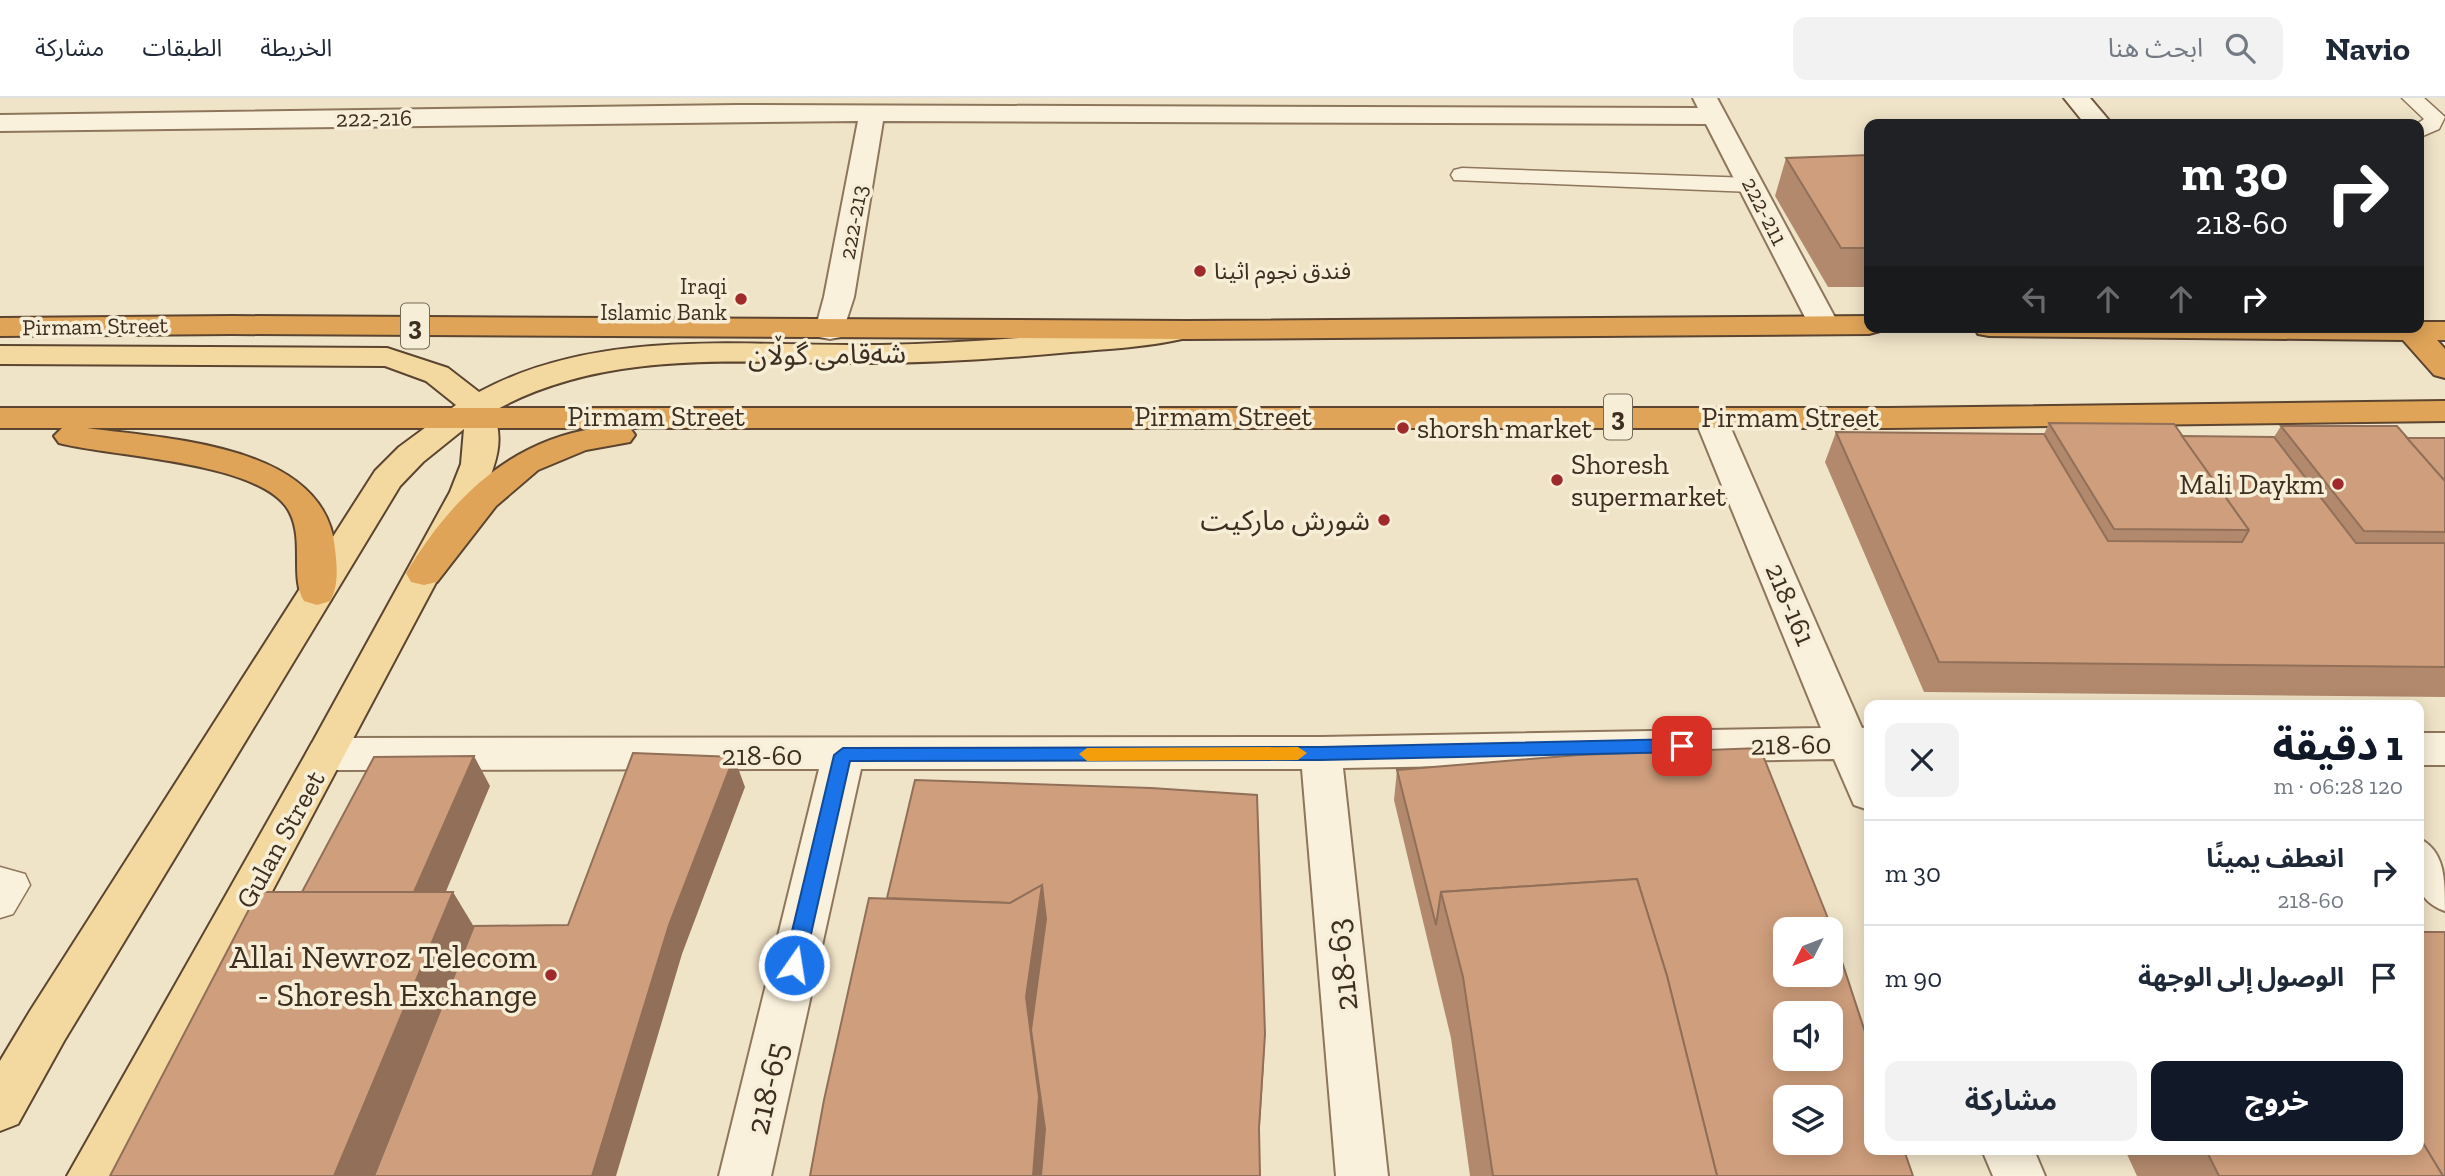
<!DOCTYPE html>
<html lang="ar">
<head>
<meta charset="utf-8">
<style>
  :root { --surface:#fff; --page:#f2f2f3; --text:#1f2937; --muted:#747a83; --line:#e0e1e3; --accent:#111827 }
  body { margin:0; font-family:"Zilla Slab","Noto Sans Arabic",serif; background:var(--page); color:var(--text); direction:rtl; height:100vh; display:flex; flex-direction:column; font-size:26px; white-space:nowrap }
  * { box-sizing:border-box; margin:0 }
  p { font-size:23px; color:var(--muted) }
  .icon { flex:none; width:38px; height:38px; fill:none; stroke:currentColor; stroke-width:2; stroke-linecap:round; stroke-linejoin:round }
  .map { position:relative; flex:1; overflow:hidden; direction:ltr }
  .panel { position:absolute; left:1864px; top:602px; width:560px; height:455px; display:flex; flex-direction:column; background:var(--surface); border-radius:14px; box-shadow:0 4px 18px #0003; direction:rtl }
  .panel>* { flex:none }
  .top-card { position:absolute; left:1864px; top:21px; width:560px; height:214px; border-radius:14px; box-shadow:0 4px 18px #0003; direction:rtl; background:#202124; color:#fff; overflow:hidden }
  .needle { width:46px; rotate:228deg }
  .buttons { position:absolute; left:1773px; top:819px; display:grid; gap:14px }
  .buttons a { display:grid; place-items:center; width:70px; height:70px; border-radius:14px; background:var(--surface); box-shadow:0 4px 18px #0003; font-size:35px }
  .pin { position:absolute; display:grid; place-items:center; width:60px; height:60px; color:#fff; margin:-30px; border-radius:14px; box-shadow:0 4px 10px #0006 }
  .me { position:absolute; width:77px; margin:-38px; rotate:13deg; stroke-linejoin:round; filter:drop-shadow(0 0 5px #0008) }
  .turn { display:flex; align-items:center; gap:24px; height:147px; padding:0 21px; font-size:32px }
  .turn .icon { width:91px; height:91px; stroke-width:2.5 }
  .turn b { display:block; font-size:49px; line-height:60px }
  .lanes { display:flex; align-items:center; height:66px; padding:0 21px; background:#0003; justify-content:center; gap:35px; direction:ltr }
  .lanes .off { opacity:.35 }
  .round { display:grid; place-items:center; flex:none; width:74px; height:74px; border-radius:14px; background:var(--page) }
  .overview { display:flex; align-items:center; justify-content:space-between; height:119px; padding:0 21px }
  h1 { font-size:42px; font-weight:700; line-height:52px; color:var(--accent) }
  .action { display:flex; gap:14px; margin-top:auto; padding:14px 21px }
  .action a { flex:1; height:80px; border-radius:14px; background:var(--accent); color:#fff; font-size:28px; font-weight:700; line-height:80px; text-align:center }
  .action a+a { background:var(--page); color:var(--text) }
  ul { padding:0; list-style:none }
  li { display:flex; align-items:center; gap:21px; height:105px; padding:0 21px; border-top:2px solid var(--line) }
  li div { flex:1 }
  li b { display:block; font-size:26px }
  li em { font-style:normal }
  header { display:flex; align-items:center; gap:42px; box-sizing:border-box; height:98px; padding:0 35px; background:var(--surface); border-bottom:2px solid var(--line) }
  header strong { font-size:33px }
  nav { display:flex; gap:38px; margin-inline-start:auto; font-size:24px }
  .search { width:490px; height:63px; background:var(--page); display:flex; align-items:center; gap:18px; box-sizing:border-box; padding:0 24px; border-radius:14px; color:var(--muted); font-size:26px }
  .map>svg:first-child { display:block }
  .lines { fill:none; stroke-linecap:round; stroke-linejoin:round }
  .lane-casing { stroke:#8d765c; stroke-width:3 }
  .street-casing { stroke:#8d765c; stroke-width:4 }
  .secondary-casing { stroke:#6f573f; stroke-width:4 }
  .primary-casing { stroke:#5b4430; stroke-width:4 }
  .highway-casing { stroke:#5b4430; stroke-width:4 }
  .lane { fill:#faf1dc; fill-rule:evenodd }
  .street { fill:#faf1dc; fill-rule:evenodd }
  .secondary { fill:#faf1dc; fill-rule:evenodd }
  .primary { fill:#f3d9a0; fill-rule:evenodd }
  .highway { fill:#e0a458; fill-rule:evenodd }
  .wall { fill:#b2896c }
  .shaded-wall { fill:#916f58 }
  .building { fill:#cf9f7d; stroke:#916f58; stroke-width:2; fill-rule:evenodd }
  .route { fill:#1a73e8; stroke:#114b97; stroke-width:2 }
  .slow { fill:#f59e0b }
  .poi-dot { fill:#9e2a2b; stroke:#f7eed8; stroke-width:2.5 }
  .labels { text-anchor:middle; stroke-width:7; stroke-linejoin:round; paint-order:stroke }
  .far-street-label { font-size:23px; fill:#3d2e20; stroke:#f7eed8 }
  .far-poi-label { font-size:23px; fill:#3d2e20; stroke:#f7eed8; text-anchor:start }
  .shield { fill:#f7eed8; stroke:#756857; stroke-width:2 }
  .shield-label { font-size:26px; font-weight:bold; fill:#3d2e20 }
  .street-label { font-size:28px; fill:#3d2e20; stroke:#f7eed8 }
  .poi-label { font-size:28px; fill:#3d2e20; stroke:#f7eed8; text-anchor:start }
  .near-poi-label { font-size:33px; fill:#3d2e20; stroke:#f7eed8; text-anchor:end }
  .near-street-label { font-size:33px; fill:#3d2e20; stroke:#f7eed8 }
</style>
</head>
<body>
<header>
<strong>Navio</strong>
<div class="search"><svg class="icon" aria-label="search" viewBox="0 0 24 24"><circle cx="10" cy="10" r="6"/><path d="M15 15l6 6"/></svg>ابحث هنا</div>
<nav><a>الخريطة</a><a>الطبقات</a><a>مشاركة</a></nav>
</header>
<div class="map">
<svg width="2445" height="1078" viewBox="0 0 2445 1078">
  <rect width="100%" height="100%" fill="#f0e4c8"/>
  <g class="lines">
    <defs>
      <g id="lane">
        <path d="M2402,0H2424L2445,19L2439,31L2418,40L2417,26L2424,21Z"/>
        <path d="M1462,70L1752,80L1763,87L1752,94L1454,82L1451,77L1454,72Z"/>
        <path d="M0,769L25,776L30,787L13,816L0,820Z"/>
      </g>
      <g id="street">
        <path d="M1693,0H1717L1839,227L1835,233L1824,236L1813,233L1809,227L1706,26L883,23L854,199L841,239L830,241L819,239L815,232L824,199L858,23L0,33V17L737,7L1698,10Z"/>
        <path d="M1710,309L1722,312L1726,319L1862,630L1869,629V712L1854,707L1834,661L1343,670L1388,1078H1336L1302,671H861L771,1078H719L819,671L327,672L312,667L306,656L312,645L327,640L1321,639L1821,630L1694,319L1698,312Z"/>
        <rect x="2418" y="635" width="27" height="32"/>
        <path d="M2418,740C2445,752 2445,781 2445,813C2409,800 2418,773 2418,740Z"/>
        <path d="M1982,1052H2034L2045,1078H1993Z"/>
      </g>
      <path id="secondary" d="M2064,0H2090L2112,26H2085Z"/>
      <path id="primary" d="M1171,225L1182,227L1186,234L1182,241C1146,249 1108,251 1071,254C996,261 920,266 844,265C724,264 601,253 492,314C506,340 495,368 484,394L121,1078H67L312,645L450,394L461,366L464,331L423,364L400,388L64,943L18,1026L0,1033V963L30,913L375,373L399,349L456,307L426,283L385,268L0,266V248L387,250L448,270L479,294C602,228 747,249 880,247C977,245 1075,236 1171,225Z"/>
      <g id="highway">
        <path d="M232,218L1187,223L1869,218V229H1883L1880,233L1869,236L1187,241L232,236L0,238V220Z"/>
        <path d="M2418,224H2445V242H2437L2445,251V280L2434,277L2403,242L1989,238L1978,236L1974,229H2418Z"/>
        <path d="M2445,303V323L1889,330H630L635,337L630,344L586,352L538,372L496,408L437,484L424,487L411,484L406,475C451,401 509,343 597,330H87C167,341 326,346 335,451C337,468 339,488 330,503L317,507L304,503C290,480 304,443 290,415C265,363 111,359 59,345L54,338L62,330H0V310H1889Z"/>
      </g>
    </defs>
    <use href="#lane" class="lane-casing"/>
    <use href="#street" class="street-casing"/>
    <use href="#secondary" class="secondary-casing"/>
    <use href="#primary" class="primary-casing"/>
    <use href="#highway" class="highway-casing"/>
    <use href="#lane" class="lane"/>
    <use href="#street" class="street"/>
    <use href="#secondary" class="secondary"/>
    <use href="#primary" class="primary"/>
    <use href="#highway" class="highway"/>
  </g>
  <g class="wall">
    <path d="M1869,57V189H1828L1775,98L1786,60Z"/>
    <path d="M2049,325L2182,338L2274,339L2281,328L2407,340H2445V599L1924,594L1825,364L1836,334L2044,336Z"/>
    <path d="M1397,672L1913,1078H1470L1451,940L1394,702Z"/>
    <path d="M2125,1052H2418L2445,1078H2137Z"/>
  </g>
  <g class="shaded-wall">
    <path d="M474,658L490,688L419,858L399,829Z"/>
    <path d="M734,659L745,689L682,856L616,1078H592L669,827Z"/>
    <path d="M1042,787L1051,850L1049,1057L1048,1078H1033L1026,899Z"/>
    <path d="M453,794L491,857L406,1078H334Z"/>
    <path d="M1265,936L1264,964L1258,1057L1259,1030Z"/>
  </g>
  <g class="building">
    <path d="M1869,57V150H1841L1786,60Z"/>
    <path d="M2049,325L2174,326L2249,432L2114,431Z"/>
    <path d="M2281,328H2397L2445,383V434L2364,433Z"/>
    <path d="M1836,334L2044,336L2108,443L2242,444L2249,432L2182,338L2274,339L2356,445H2445V569L1939,564Z"/>
    <path d="M2407,340H2445V383Z"/>
    <path d="M1760,650L1827,818L1869,946V1052H1904L1913,1078H1717L1667,878L1637,781L1441,794L1436,827L1397,672L1578,657ZM1785,831H1830V877H1785ZM1785,915H1830V961H1785ZM1785,999H1830V1045H1785Z"/>
    <path d="M633,655L734,659L669,827L592,1078H374L474,828L568,827Z"/>
    <path d="M474,658L414,794H302L374,659Z"/>
    <path d="M915,682L1151,690L1257,697L1265,936L1259,1030L1260,1078H1041L1045,1031L1031,932L1046,821L1042,787L1010,805L887,800Z"/>
    <path d="M1637,781L1667,878L1717,1078H1493L1463,879L1441,794Z"/>
    <path d="M1042,787L1026,899L1039,999L1033,1078H810L824,1002L869,800L1010,805Z"/>
    <path d="M258,794H453L334,1078H110Z"/>
    <path d="M2418,834H2444L2445,836V1078H2443L2418,1037Z"/>
    <path d="M2418,1037L2443,1078H2219L2206,1052H2418Z"/>
  </g>
  <path class="route" d="M1682,641L1691,648L1682,654L1321,662L850,663L804,867L801,873H787L784,867L834,657L843,650L1321,649Z"/>
  <path class="slow" d="M1298,649L1307,655L1298,662L1087,663L1079,656L1087,650Z"/>
  <g class="poi-dot">
    <circle cx="1200" cy="173" r="7"/>
    <circle cx="741" cy="201" r="7"/>
    <circle cx="1403" cy="330" r="7"/>
    <circle cx="1557" cy="382" r="7"/>
    <circle cx="2338" cy="386" r="7"/>
    <circle cx="1384" cy="422" r="7"/>
    <circle cx="551" cy="877" r="7"/>
  </g>
  <g class="labels">
    <g class="far-street-label">
      <text transform="translate(374 20) rotate(-1)" y="8">222-216</text>
      <text transform="translate(1765 113) rotate(63)" y="8">222-211</text>
      <text transform="translate(853 124) rotate(-80)" y="8">222-213</text>
      <text transform="translate(95 228) rotate(-1)" y="8">Pirmam Street</text>
    </g>
    <g class="far-poi-label">
      <text x="1214" y="181">فندق نجوم اثينا</text>
      <text x="727" y="196" text-anchor="end">Iraqi<tspan x="727" dy="26">Islamic Bank</tspan></text>
    </g>
    <g class="shield">
      <rect x="401" y="205.5" width="28" height="45" rx="5"/>
      <rect x="1604" y="296.5" width="28" height="45" rx="5"/>
    </g>
    <g class="shield-label">
      <text x="415" y="237">3</text>
      <text x="1618" y="328">3</text>
    </g>
    <g class="street-label">
      <text transform="translate(827 256) rotate(-1)" y="10">شەقامی گوڵان</text>
      <text x="656" y="328">Pirmam Street</text>
      <text x="1223" y="328">Pirmam Street</text>
      <text x="1790" y="329">Pirmam Street</text>
      <text transform="translate(1791 506) rotate(67)" y="10">218-161</text>
      <text transform="translate(1791 646) rotate(-1)" y="10">218-60</text>
      <text x="762" y="667">218-60</text>
      <text transform="translate(280 741) rotate(-61)" y="10">Gulan Street</text>
    </g>
    <g class="poi-label">
      <text x="1417" y="340">shorsh market</text>
      <text x="1571" y="376">Shoresh<tspan x="1571" dy="32">supermarket</tspan></text>
      <text x="2324" y="396" text-anchor="end">Mali Daykm</text>
      <text x="1370" y="432" text-anchor="end">شورش ماركيت</text>
    </g>
    <g class="near-poi-label">
      <text x="537" y="870">Allai Newroz Telecom<tspan x="537" dy="38">- Shoresh Exchange</tspan></text>
    </g>
    <g class="near-street-label">
      <text transform="translate(1341 867) rotate(-96)" y="12">218-63</text>
      <text transform="translate(766 990) rotate(-77)" y="12">218-65</text>
    </g>
  </g>
</svg>
<div class="buttons">
<a><svg class="needle" viewBox="-14 -14 28 28"><path d="M0-13l5 13h-10z" fill="#e53935"/><path d="M0 13l5-13h-10z" fill="#747a83"/></svg></a>
<a><svg class="icon" aria-label="sound" viewBox="0 0 24 24"><path d="M4 9h4l5-4v14l-5-4H4zM17 9q2 3 0 6"/></svg></a>
<a><svg class="icon" aria-label="layers" viewBox="0 0 24 24"><path d="M12 4l9 5-9 5-9-5zM3 14l9 5 9-5"/></svg></a>
</div>
<div class="pin" style="left:1682px;top:648px;background:#d93025"><svg class="icon" aria-label="arrive" viewBox="0 0 24 24"><path d="M6 21V4h12l-3 4 3 4H6"/></svg></div>
<svg class="me" style="left:794px;top:867px" viewBox="-20 -20 40 40"><circle r="17" fill="#1a73e8" stroke="#fff" stroke-width="3"/><path d="M0-11L8 9 0 5-8 9z" fill="#fff"/></svg>
<div class="top-card">
<div class="turn"><svg class="icon" aria-label="right" viewBox="0 0 24 24"><path d="M7 20v-9h11M14 6l5 5-5 5"/></svg><div><b>30 m</b>218-60</div></div>
<div class="lanes"><svg class="icon off" aria-label="left" viewBox="0 0 24 24"><path d="M17 20v-9H6M10 6l-5 5 5 5"/></svg><svg class="icon off" aria-label="ahead" viewBox="0 0 24 24"><path d="M12 20V5M6 11l6-6 6 6"/></svg><svg class="icon off" aria-label="ahead" viewBox="0 0 24 24"><path d="M12 20V5M6 11l6-6 6 6"/></svg><svg class="icon" aria-label="right" viewBox="0 0 24 24"><path d="M7 20v-9h11M14 6l5 5-5 5"/></svg></div>
</div>
<section class="panel">
<div class="overview"><div><h1>1 دقيقة</h1><p>120 m · 06:28</p></div><a class="round"><svg class="icon" aria-label="close" viewBox="0 0 24 24"><path d="M6 6l12 12M18 6L6 18"/></svg></a></div>
<ul>
<li><svg class="icon" aria-label="right" viewBox="0 0 24 24"><path d="M7 20v-9h11M14 6l5 5-5 5"/></svg><div><b>انعطف يمينًا</b><p>218-60</p></div><em>30 m</em></li>
<li><svg class="icon" aria-label="arrive" viewBox="0 0 24 24"><path d="M6 21V4h12l-3 4 3 4H6"/></svg><div><b>الوصول إلى الوجهة</b></div><em>90 m</em></li>
</ul>
<div class="action"><a>خروج</a><a>مشاركة</a></div>
</section>
</div>
</body>
</html>
